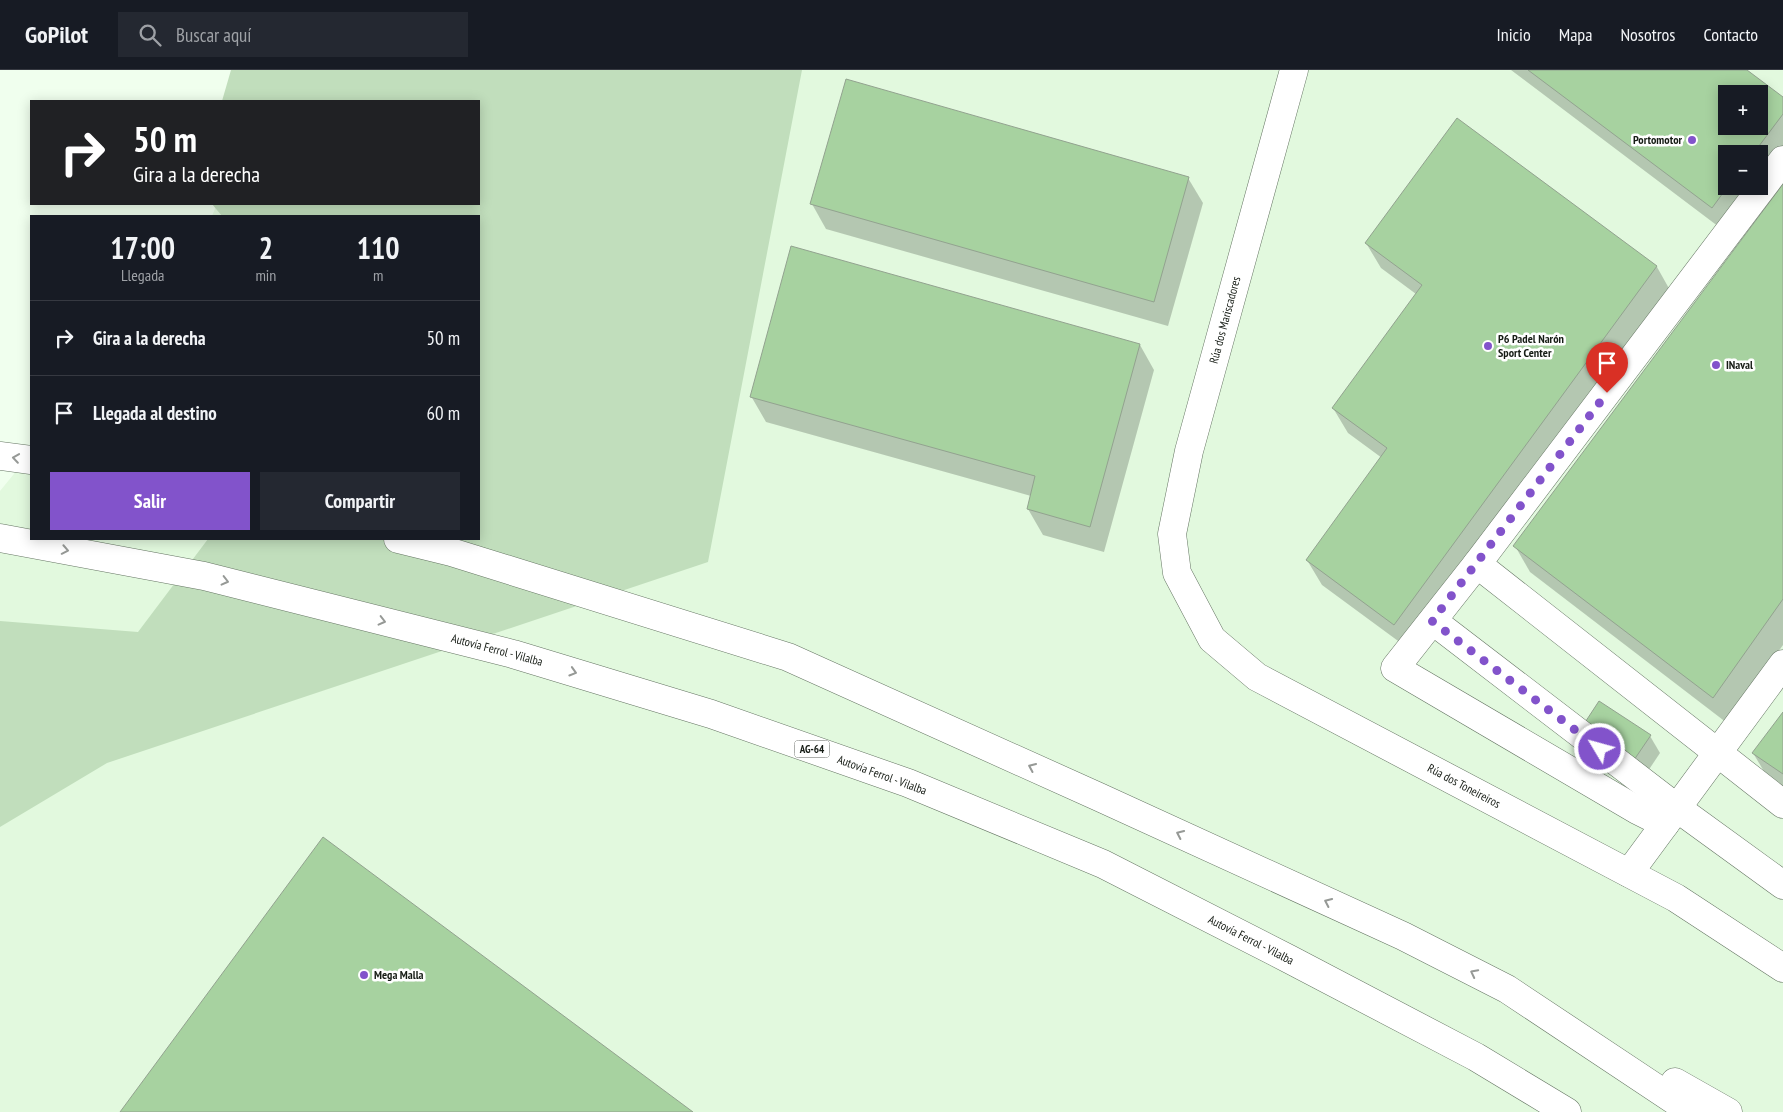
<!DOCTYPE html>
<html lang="es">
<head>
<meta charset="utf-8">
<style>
  :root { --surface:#171b24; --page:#242831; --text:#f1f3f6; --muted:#9ea1a6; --line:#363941; --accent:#8253cb }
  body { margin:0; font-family:"PT Sans Narrow",sans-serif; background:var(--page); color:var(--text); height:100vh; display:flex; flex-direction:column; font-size:19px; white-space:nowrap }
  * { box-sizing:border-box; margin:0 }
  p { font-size:16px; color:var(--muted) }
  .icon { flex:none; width:28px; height:28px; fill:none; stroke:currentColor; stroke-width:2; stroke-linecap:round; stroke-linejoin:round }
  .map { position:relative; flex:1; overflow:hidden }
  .details { position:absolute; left:30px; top:145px; width:450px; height:325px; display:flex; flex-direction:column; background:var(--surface); border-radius:0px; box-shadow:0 2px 12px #0003 }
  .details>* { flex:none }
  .guide { position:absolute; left:30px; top:30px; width:450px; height:105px; border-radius:0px; box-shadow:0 2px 12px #0003; background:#202124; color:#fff; overflow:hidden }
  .buttons { position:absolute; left:1718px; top:15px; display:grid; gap:10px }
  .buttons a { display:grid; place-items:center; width:50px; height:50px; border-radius:0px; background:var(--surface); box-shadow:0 2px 12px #0003; font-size:25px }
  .pin { position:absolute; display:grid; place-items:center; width:42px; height:42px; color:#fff; margin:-51px -21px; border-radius:50% 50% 50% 0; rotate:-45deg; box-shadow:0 0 5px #0007 }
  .pin .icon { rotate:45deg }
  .me { position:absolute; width:55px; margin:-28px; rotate:307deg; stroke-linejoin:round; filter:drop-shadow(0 0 4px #0008) }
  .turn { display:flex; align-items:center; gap:18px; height:105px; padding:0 20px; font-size:22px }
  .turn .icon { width:65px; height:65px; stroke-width:2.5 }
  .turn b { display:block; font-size:35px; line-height:42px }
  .eta { display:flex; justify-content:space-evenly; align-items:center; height:85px; text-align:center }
  .eta b { font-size:30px; font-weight:700; line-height:35px }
  .primary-button { display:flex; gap:10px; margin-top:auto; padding:10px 20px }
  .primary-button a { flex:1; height:58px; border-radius:0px; background:var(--accent); color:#fff; font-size:20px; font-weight:700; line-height:58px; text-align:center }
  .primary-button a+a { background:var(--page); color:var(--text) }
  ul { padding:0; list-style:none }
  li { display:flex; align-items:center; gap:15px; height:75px; padding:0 20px; border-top:1px solid var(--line) }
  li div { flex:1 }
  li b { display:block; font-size:19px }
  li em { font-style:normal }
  header { display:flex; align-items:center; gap:30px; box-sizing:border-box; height:70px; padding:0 25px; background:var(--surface); border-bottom:1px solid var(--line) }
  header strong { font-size:24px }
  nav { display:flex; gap:28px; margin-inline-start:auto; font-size:18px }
  .search { width:350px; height:45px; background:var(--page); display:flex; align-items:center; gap:12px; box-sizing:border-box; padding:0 18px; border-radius:0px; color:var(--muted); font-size:19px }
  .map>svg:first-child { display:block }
  .built { fill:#e2f9de; fill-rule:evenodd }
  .green { fill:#c1debc }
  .shadow { fill:#0003; fill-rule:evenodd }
  .building { fill:#a7d2a0; stroke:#92a28f; fill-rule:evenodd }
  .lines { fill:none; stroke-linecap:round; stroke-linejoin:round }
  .minor-casing { stroke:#657563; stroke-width:29 }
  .highway-casing { stroke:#657563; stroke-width:29 }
  .minor { stroke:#fff; stroke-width:28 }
  .highway { stroke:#fff; stroke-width:28 }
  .oneway { stroke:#969996 }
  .route { stroke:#8253cb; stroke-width:9; stroke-dasharray:0 16.2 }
  .poi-dot { fill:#8253cb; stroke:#fff; stroke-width:2 }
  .labels { text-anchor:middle; stroke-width:5; stroke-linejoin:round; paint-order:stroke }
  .shield { fill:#fff; stroke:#5c605b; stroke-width:1 }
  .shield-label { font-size:11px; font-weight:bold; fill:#161c15 }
  .poi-label { font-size:12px; font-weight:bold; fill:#161c15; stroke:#fff; text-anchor:start }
  .street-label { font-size:12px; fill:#161c15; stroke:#fff }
</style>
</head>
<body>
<header>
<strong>GoPilot</strong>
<div class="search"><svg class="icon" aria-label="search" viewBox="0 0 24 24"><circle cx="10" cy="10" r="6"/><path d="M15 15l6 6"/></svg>Buscar aquí</div>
<nav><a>Inicio</a><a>Mapa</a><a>Nosotros</a><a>Contacto</a></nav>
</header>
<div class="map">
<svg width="1783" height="1042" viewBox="0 0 1783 1042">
  <rect width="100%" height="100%" fill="#f0ffee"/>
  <path class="built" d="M268,0H1783V1042H0V421L31,383V469H479V146H212L217,134H479V31ZM1726,24H1759V56H1726ZM1726,84H1759V116H1726Z"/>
  <path class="green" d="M231,0H802L708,492L107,693L0,757V551L138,562L208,469H479V146H222L212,134H479V31H222Z"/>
  <g class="shadow">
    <path d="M1511,0H1745L1783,29V88L1727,163ZM1726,24H1759V56H1726ZM1726,84H1759V116H1726Z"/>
    <path d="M1188,108L1203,133L1168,256L826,159L812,134Z"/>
    <path d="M1783,116V575L1727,653L1530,502L1515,476Z"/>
    <path d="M1366,173L1657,197L1671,222L1409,579L1322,515L1307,490L1382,388L1348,363L1333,338L1416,224L1381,198Z"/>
    <path d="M1140,275L1154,300L1104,482L1043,465L1028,439L1031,426L766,352L751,326Z"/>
    <path d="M1783,644V718L1768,708L1753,683Z"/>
    <path d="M1650,666L1660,683L1644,707L1594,674Z"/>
  </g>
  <g class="building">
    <path d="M1528,0H1747L1783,27V44L1753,84H1726V116H1728L1712,138ZM1726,24H1759V56H1726Z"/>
    <path d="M846,9L1189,107L1154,232L810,134Z"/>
    <path d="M1457,48L1657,196L1394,555L1306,490L1387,378L1332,338L1422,215L1365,173Z"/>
    <path d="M1783,114V529L1713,628L1513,476Z"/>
    <path d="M791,176L1140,274L1090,457L1027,439L1035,406L750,327Z"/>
    <path d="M1599,631L1651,665L1634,690L1582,657Z"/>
    <path d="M1783,642V704L1752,683Z"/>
    <path d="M323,767L693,1042H120Z"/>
  </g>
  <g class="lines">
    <defs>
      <g id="minor">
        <path d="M1294,0L1189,381L1172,464L1177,503L1212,569L1257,607L1676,828L1783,898"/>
        <path d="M1783,90L1477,494L1783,734"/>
        <path d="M1477,494L1395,598L1637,740L1665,754"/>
        <path d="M1433,551L1677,738L1783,815"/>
        <path d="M1629,803L1783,594"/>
      </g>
      <g id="highway">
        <path d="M0,386L31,390"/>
        <path d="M0,468L204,506L513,584L711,644L908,713L1103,794L1289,889L1476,987L1567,1042"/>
        <path d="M398,469L451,482L788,587L1099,727L1403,866L1507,919L1692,1042"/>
        <path d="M1675,1012L1728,1042"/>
      </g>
    </defs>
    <use href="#minor" class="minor-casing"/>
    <use href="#highway" class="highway-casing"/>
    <use href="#minor" class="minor"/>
    <use href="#highway" class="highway"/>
  </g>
  <defs><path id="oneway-chevron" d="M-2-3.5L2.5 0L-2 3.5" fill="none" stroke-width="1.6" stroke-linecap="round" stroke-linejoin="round" transform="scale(1.25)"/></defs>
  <g class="oneway">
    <use href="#oneway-chevron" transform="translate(16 388) rotate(-172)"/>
    <use href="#oneway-chevron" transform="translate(65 480) rotate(11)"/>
    <use href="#oneway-chevron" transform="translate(225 511) rotate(14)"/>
    <use href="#oneway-chevron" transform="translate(382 551) rotate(14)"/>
    <use href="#oneway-chevron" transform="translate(573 602) rotate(17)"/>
    <use href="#oneway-chevron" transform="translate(1032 697) rotate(-156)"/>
    <use href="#oneway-chevron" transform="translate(1180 764) rotate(-155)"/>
    <use href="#oneway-chevron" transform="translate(1328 832) rotate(-155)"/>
    <use href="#oneway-chevron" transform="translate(1474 903) rotate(-153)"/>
  </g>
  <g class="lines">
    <path class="route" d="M1600,679L1432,551L1607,323"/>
  </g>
  <g class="poi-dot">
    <circle cx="1692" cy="70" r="5"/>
    <circle cx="1488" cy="276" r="5"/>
    <circle cx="1716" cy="295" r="5"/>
    <circle cx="364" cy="905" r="5"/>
  </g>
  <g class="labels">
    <rect class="shield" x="794.5" y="670.5" width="35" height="17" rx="4"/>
    <g class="shield-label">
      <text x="812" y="683">AG-64</text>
    </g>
    <g class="poi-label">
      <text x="1682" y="74" text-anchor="end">Portomotor</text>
      <text x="1498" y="273">P6 Padel Narón<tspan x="1498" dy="14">Sport Center</tspan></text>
      <text x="1726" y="299">INaval</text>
      <text x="374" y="909">Mega Malla</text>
    </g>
    <g class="street-label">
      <text transform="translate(1225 250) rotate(-75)" y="4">Rúa dos Mariscadores</text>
      <text transform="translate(497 580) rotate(15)" y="4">Autovía Ferrol - Vilalba</text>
      <text transform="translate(882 705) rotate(20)" y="4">Autovía Ferrol - Vilalba</text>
      <text transform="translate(1464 716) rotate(28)" y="4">Rúa dos Toneireiros</text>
      <text transform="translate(1251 870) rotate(27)" y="4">Autovía Ferrol - Vilalba</text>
    </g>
  </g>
</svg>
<div class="buttons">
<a>+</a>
<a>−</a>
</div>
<div class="pin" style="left:1607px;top:323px;background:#d93025"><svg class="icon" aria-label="arrive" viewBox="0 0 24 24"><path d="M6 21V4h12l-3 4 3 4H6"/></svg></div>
<svg class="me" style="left:1600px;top:679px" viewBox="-20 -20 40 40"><circle r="17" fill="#8253cb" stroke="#fff" stroke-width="3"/><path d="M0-11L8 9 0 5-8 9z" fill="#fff"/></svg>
<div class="guide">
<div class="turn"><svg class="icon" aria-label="right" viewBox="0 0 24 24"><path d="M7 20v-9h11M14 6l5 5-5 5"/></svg><div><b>50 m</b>Gira a la derecha</div></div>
</div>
<section class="details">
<div class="eta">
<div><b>17:00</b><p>Llegada</p></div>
<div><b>2</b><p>min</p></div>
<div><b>110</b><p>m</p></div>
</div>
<ul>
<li><svg class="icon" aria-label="right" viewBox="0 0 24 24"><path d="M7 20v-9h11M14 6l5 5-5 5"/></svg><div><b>Gira a la derecha</b></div><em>50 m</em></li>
<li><svg class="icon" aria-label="arrive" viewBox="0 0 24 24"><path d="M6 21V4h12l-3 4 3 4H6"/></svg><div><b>Llegada al destino</b></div><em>60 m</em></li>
</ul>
<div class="primary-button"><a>Salir</a><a>Compartir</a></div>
</section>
</div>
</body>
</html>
